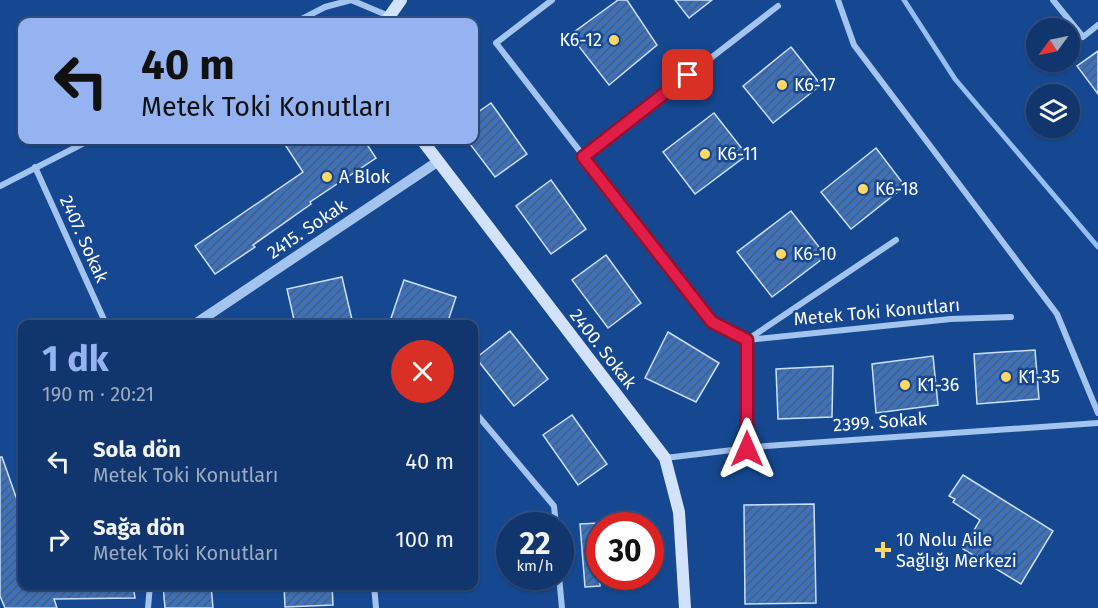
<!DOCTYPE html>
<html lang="tr">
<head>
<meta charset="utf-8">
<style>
  :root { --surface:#10366d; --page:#193e72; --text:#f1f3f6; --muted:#9cabc2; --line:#305080; --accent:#95b2f1 }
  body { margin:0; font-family:"Fira Sans",sans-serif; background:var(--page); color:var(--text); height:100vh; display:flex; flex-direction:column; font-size:22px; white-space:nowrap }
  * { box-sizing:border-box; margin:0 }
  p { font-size:20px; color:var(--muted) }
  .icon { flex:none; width:33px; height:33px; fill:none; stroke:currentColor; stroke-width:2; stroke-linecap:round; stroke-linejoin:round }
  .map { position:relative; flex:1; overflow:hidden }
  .details { position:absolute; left:18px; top:320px; width:460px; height:270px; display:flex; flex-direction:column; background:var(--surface); border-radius:12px; box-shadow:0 2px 4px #0004,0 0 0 2px var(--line) }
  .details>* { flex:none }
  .guide { position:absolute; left:18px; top:18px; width:460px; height:126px; border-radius:12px; box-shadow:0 2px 4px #0004,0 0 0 2px var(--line); background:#95b2f1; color:#111; overflow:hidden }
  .needle { width:39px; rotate:237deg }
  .buttons { position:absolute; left:1026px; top:18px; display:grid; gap:12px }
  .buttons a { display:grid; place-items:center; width:54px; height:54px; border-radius:50%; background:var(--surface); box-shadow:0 2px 4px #0004,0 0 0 2px var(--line); font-size:30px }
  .speed { position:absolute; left:496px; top:512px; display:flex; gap:12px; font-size:30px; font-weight:700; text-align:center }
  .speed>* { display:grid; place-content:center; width:78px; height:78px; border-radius:50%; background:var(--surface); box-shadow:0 2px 4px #0004,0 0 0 2px var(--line); line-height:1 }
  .speed small { font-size:15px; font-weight:400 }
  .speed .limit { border:9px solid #d22; background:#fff; color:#111 }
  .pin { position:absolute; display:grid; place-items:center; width:51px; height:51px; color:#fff; margin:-26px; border-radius:12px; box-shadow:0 3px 9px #0006 }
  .me { position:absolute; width:66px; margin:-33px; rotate:0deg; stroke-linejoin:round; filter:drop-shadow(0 0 4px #0008) }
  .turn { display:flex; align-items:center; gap:21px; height:126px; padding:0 24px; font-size:27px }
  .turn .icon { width:78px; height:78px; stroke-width:2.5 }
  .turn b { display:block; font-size:42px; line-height:51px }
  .round { display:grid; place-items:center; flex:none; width:63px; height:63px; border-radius:32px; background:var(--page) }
  .head { display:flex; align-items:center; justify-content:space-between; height:102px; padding:0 24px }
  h1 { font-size:36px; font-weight:700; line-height:45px; color:var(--accent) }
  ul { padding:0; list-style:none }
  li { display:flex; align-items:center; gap:18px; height:78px; padding:0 24px }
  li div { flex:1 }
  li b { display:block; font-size:22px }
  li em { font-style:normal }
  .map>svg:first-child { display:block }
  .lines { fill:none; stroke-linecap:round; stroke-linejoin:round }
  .stream { stroke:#96bef3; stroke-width:5 }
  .building { fill:url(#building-hatch); stroke:#cadffb; stroke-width:1.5 }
  .minor { stroke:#a4c4f0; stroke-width:6 }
  .tertiary { stroke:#a4c4f0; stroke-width:10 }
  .secondary { stroke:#d2e2fb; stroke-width:12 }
  .route-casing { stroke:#92132f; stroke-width:15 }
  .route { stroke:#e11d48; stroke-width:10 }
  .poi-dot { fill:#ffd763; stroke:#164891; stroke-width:2 }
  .labels { text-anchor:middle; stroke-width:5; stroke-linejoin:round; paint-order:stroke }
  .poi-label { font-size:18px; fill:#fff; stroke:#164891; text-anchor:start }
  .street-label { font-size:18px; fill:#fff; stroke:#164891 }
</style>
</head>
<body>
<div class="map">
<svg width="1098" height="608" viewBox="0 0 1098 608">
  <defs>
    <pattern id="building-hatch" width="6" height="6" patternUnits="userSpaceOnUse" patternTransform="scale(1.5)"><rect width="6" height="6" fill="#3f71b9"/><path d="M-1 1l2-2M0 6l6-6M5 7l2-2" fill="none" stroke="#465d7d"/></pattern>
  </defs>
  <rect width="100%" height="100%" fill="#164891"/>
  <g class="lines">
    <path class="stream" d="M904,0L955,79L1098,247"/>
  </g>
  <g class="building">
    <path d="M618,0H627L657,45L609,85L570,35Z"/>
    <path d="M675,0H712L689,18Z"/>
    <path d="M791,47L821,85L773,123L743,86Z"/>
    <path d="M1098,51V94L1077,66Z"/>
    <path d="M491,103L527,154L495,177L467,140H474V115Z"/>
    <path d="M714,113L747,155L695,194L663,152Z"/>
    <path d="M282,140H364L376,158L310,202L311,204L253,245L255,247L215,274L195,246L303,172Z"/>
    <path d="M876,148L905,186L851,229L821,192Z"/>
    <path d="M551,180L586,229L551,254L516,206Z"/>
    <path d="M791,211L826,256L772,297L737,252Z"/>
    <path d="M606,255L641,303L608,328L572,280Z"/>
    <path d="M342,277L353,324H295L287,289Z"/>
    <path d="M404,280L456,297L447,324H389Z"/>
    <path d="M510,331L548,379L514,406L476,358Z"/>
    <path d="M668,332L719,363L696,402L645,378Z"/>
    <path d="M1035,350L1039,399L977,404L974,354Z"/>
    <path d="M933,356L938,405L876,413L872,364Z"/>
    <path d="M833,366L832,417L778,419L776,369Z"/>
    <path d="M572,415L607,464L578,485L543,435Z"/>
    <path d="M0,457H2L22,514V585H133L135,598L54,599L57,608H5L0,596Z"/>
    <path d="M963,475L1053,531L1021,584L963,549L980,520L953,502L955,499L949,496Z"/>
    <path d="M814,504L816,603L745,604L744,505Z"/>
    <path d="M600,523V586L585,587L580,524Z"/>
    <path d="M163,585H211L213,608H165Z"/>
    <path d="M284,585H332L333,605L285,607Z"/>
  </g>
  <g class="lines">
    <g class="minor">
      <path d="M552,0L496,43L712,322L747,340L951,319L1011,317"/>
      <path d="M838,0L854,45L1057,314L1098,413"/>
      <path d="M1053,0L1083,37L1098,25"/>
      <path d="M296,22L325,7L351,0L389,16"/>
      <path d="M583,157L778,6"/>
      <path d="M35,167L106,324"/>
      <path d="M0,186L90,140"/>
      <path d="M474,411L554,506L556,525"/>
      <path d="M747,449V340L896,240"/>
      <path d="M665,458L766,446L1098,423"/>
      <path d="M559,576L562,608"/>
      <path d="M374,585L376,608"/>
      <path d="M148,608L150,585"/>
    </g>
    <path class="tertiary" d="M195,324L437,162"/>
    <g class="secondary">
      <path d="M388,22L389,17L401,0"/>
      <path d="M422,140L665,458L679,512L685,608"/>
    </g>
  </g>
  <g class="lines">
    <defs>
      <path id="route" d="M688,75L583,157L712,322L747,340V449"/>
    </defs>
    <use href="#route" class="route-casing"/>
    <use href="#route" class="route"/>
  </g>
  <g class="poi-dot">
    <circle cx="614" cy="40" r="6"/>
    <circle cx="782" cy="85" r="6"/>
    <circle cx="705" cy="154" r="6"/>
    <circle cx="327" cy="177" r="6"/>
    <circle cx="863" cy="189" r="6"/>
    <circle cx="781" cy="254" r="6"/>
    <circle cx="1006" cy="377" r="6"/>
    <circle cx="905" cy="385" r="6"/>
    <path d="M880 541h6v6h6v6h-6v6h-6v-6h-6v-6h6z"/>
  </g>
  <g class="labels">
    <g class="poi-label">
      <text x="602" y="46" text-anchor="end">K6-12</text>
      <text x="794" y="91">K6-17</text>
      <text x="717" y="160">K6-11</text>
      <text x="339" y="183">A Blok</text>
      <text x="875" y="195">K6-18</text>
      <text x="793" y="260">K6-10</text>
      <text x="1018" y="383">K1-35</text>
      <text x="917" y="391">K1-36</text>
      <text x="896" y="546">10 Nolu Aile<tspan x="896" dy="21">Sağlığı Merkezi</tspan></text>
    </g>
    <g class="street-label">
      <text transform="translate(307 229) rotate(-34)" y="6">2415. Sokak</text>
      <text transform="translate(84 239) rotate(66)" y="6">2407. Sokak</text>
      <text transform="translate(877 312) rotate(-5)" y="6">Metek Toki Konutları</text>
      <text transform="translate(603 349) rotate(52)" y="6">2400. Sokak</text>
      <text transform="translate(880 422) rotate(-4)" y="6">2399. Sokak</text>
    </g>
  </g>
</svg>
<div class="buttons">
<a><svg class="needle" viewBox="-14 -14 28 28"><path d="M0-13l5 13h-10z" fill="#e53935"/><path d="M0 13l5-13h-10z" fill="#9cabc2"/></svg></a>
<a><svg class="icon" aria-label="layers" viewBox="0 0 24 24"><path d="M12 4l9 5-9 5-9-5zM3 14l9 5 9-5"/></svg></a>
</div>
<div class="speed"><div>22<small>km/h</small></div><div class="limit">30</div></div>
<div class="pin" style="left:688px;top:75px;background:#d93025"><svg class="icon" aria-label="arrive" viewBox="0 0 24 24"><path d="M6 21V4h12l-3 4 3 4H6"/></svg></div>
<svg class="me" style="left:747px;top:449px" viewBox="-20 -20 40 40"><path d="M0-17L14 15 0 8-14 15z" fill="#e11d48" stroke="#fff" stroke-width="4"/></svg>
<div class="guide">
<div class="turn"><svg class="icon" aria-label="left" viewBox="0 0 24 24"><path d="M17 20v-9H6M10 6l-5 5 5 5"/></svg><div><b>40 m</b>Metek Toki Konutları</div></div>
</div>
<section class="details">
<div class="head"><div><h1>1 dk</h1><p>190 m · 20:21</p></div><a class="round" style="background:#d93025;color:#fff"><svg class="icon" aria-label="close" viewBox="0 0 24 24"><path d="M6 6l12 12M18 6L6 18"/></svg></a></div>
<ul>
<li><svg class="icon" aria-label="left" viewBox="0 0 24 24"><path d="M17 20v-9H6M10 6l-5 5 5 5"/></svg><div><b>Sola dön</b><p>Metek Toki Konutları</p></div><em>40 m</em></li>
<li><svg class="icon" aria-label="right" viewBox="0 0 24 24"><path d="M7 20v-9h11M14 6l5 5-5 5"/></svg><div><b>Sağa dön</b><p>Metek Toki Konutları</p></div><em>100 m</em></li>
</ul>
</section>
</div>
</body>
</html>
